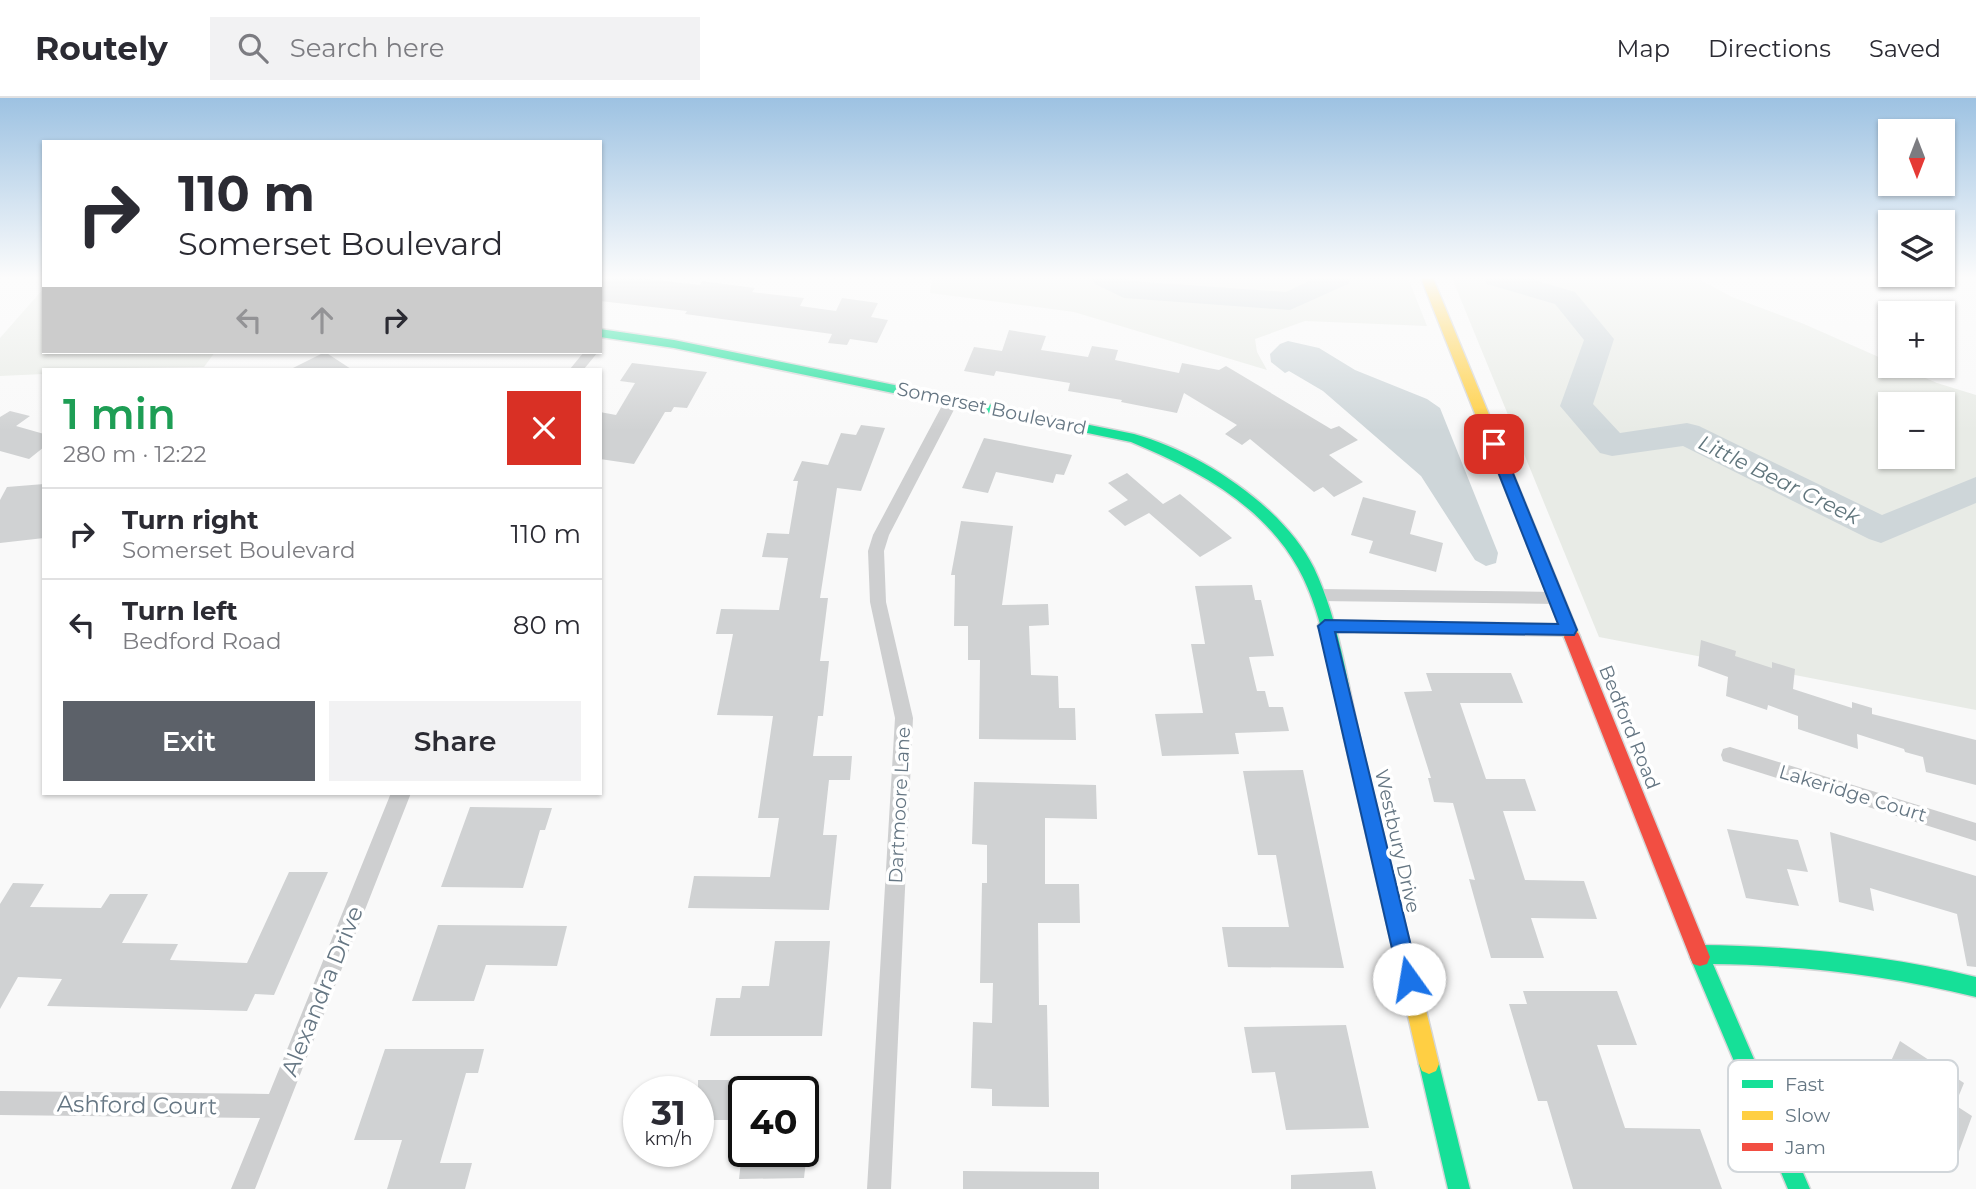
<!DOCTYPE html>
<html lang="en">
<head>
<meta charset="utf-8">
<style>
  :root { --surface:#fff; --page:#f2f2f3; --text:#2b2b33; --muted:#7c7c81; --line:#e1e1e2; --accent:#5c6169 }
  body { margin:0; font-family:Montserrat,sans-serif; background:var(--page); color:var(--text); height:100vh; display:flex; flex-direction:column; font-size:26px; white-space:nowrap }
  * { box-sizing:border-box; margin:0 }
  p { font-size:23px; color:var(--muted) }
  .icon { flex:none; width:38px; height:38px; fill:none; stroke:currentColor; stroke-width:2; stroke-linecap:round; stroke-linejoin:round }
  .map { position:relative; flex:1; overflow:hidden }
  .drawer { position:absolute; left:42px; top:270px; width:560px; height:427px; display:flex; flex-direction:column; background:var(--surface); border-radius:0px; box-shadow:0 2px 5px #0004 }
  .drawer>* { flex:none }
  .top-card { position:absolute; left:42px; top:42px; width:560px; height:214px; border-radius:0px; box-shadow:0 2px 5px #0004; background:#fff; color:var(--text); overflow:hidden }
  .needle { width:46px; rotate:180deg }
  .fabs { position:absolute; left:1878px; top:21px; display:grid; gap:14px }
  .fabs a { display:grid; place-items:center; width:77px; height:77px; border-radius:0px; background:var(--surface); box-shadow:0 2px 5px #0004; font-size:35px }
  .speed { position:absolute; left:623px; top:978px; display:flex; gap:14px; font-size:35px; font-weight:700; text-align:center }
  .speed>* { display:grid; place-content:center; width:91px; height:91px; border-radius:50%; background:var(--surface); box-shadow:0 2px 5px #0004; line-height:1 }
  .speed small { font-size:18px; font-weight:400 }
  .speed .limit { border:4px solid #111; border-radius:10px; background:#fff; color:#111 }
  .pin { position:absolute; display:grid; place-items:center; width:60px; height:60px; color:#fff; margin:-30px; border-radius:14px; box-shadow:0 4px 10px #0006 }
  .me { position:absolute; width:77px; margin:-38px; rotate:347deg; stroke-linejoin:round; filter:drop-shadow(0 0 5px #0008) }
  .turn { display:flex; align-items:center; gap:24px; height:147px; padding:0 21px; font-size:32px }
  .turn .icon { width:91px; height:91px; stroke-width:2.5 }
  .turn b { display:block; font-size:49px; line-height:60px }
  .lanes { display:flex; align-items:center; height:66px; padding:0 21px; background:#0003; justify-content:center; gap:35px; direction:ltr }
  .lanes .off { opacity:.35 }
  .round { display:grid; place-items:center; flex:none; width:74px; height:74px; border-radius:0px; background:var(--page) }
  .headline { display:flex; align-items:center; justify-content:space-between; height:119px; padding:0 21px }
  h1 { font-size:42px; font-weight:600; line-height:52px; color:#1e9e55 }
  .cta { display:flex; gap:14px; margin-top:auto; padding:14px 21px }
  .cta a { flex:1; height:80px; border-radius:0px; background:var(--accent); color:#fff; font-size:28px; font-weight:600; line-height:80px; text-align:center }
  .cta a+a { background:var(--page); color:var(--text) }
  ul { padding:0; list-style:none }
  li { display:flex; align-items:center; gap:21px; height:91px; padding:0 21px; border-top:2px solid var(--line) }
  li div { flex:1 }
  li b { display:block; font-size:26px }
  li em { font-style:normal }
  header { display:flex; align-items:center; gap:42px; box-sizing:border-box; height:98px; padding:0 35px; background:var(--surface); border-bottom:2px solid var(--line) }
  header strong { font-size:33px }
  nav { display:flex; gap:38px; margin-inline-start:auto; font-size:24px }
  .search { width:490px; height:63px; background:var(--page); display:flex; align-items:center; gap:18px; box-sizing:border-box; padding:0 24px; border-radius:0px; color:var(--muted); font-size:26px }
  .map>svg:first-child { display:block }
  .green { fill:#e8ebe6; fill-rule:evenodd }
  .water { fill:#ced6d9 }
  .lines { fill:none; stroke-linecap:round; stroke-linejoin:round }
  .river { fill:#ced6d9; fill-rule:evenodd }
  .building { fill:#d0d2d3 }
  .fast-casing { stroke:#d5d6d7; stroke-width:3 }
  .slow-casing { stroke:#d5d6d7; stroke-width:3 }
  .jam-casing { stroke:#d5d6d7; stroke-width:3 }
  .street { fill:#cecfd0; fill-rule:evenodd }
  .fast { fill:#16e098; fill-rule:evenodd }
  .slow { fill:#ffcf43; fill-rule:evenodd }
  .jam { fill:#f24e42; fill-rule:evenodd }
  .route { fill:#1a73e8; stroke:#114b97; stroke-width:2 }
  .labels { text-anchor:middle; stroke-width:7; stroke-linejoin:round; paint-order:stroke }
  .street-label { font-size:19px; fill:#657683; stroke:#fff }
  .water-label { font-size:21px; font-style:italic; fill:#60757c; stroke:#fff }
  .near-street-label { font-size:23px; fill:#657683; stroke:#fff }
  .key { fill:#fff; stroke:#d1d6da; stroke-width:2 }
  .key-label { font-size:19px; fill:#657683 }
</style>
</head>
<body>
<header>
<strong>Routely</strong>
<div class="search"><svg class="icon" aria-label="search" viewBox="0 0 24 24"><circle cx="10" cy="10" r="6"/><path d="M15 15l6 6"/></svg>Search here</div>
<nav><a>Map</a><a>Directions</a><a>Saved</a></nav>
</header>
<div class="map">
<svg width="1976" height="1091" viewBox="0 0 1976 1091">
  <rect width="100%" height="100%" fill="#f9f9f9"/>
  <g class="green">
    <path d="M932,180H1408L1427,228L1305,223L1255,241L1257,254L1267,272L1074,214L930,195Z"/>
    <path d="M1452,180H1697L1732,199L1804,226L1890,264V268H1898L1937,285L1976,297V612L1599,539ZM1890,306H1942V359H1890Z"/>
    <path d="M44,190V254H215L204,269L44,271V276L0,278V240Z"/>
  </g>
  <path class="water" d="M1288,243L1319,250L1355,272L1427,301L1440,310L1498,455L1496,465L1486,468L1475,462L1421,378L1323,293L1289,273L1285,275L1271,264L1270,256L1280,246Z"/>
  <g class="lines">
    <g class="river">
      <path d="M1091,180H1126L1131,183L1286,194L1315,180H1352L1348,186L1290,212L1124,200L1095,186Z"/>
      <path d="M1483,180H1528L1575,194L1614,241L1593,306L1620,335L1687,325L1699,328L1882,417L1976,379V405L1881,445L1869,441L1683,348L1612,358L1600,355L1560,308L1584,242L1555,206L1487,186Z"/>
    </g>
  </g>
  <g class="building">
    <path d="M600,180H639L700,187L702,183L755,190L752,194L804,200L800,208L836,213L842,200L878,205L871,219L888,222L877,245L850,241L847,247L828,245L832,236L685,216L687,213L600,203Z"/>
    <path d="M1009,232L1046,238L1041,252L1088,259L1092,248L1118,252L1115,262L1179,275L1182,265L1219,272L1226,268L1331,331L1339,328L1358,342L1329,357L1363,384L1334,399L1323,389L1314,394L1250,341L1242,347L1225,336L1237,327L1184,295L1177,315L1121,304L1122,302L1068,293L1070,285L996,273L994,278L964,273L974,249L1002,253Z"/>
    <path d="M325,254L351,271H291Z"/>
    <path d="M632,265L707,274L687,310L674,309L671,314H665L634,366L600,361V314L616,317L635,285L620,283Z"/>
    <path d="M10,313L30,318L16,328L44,336V349L29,361L0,353V319Z"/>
    <path d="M861,327L885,330L861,393L837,390L820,500H828L820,563H829L823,618H818L813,658H852L850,682H829L823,737H837L829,812L688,810L694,778L770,779L779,720H758L773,618L717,617L733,536H716L721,511L779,512L788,460L762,459L767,435L789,436L798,383H793L802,363L828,367L841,335L856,337Z"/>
    <path d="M984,340L1072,357L1064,377L1056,376L1053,385L996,374L988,395L962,390Z"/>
    <path d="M1127,375L1163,406L1180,396L1232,440L1200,459L1149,415L1125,428L1108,413L1128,402L1108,385Z"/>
    <path d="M44,386V440L0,445V402L7,389Z"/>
    <path d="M1363,399L1416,413L1410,436L1443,445L1436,474L1369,455L1373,443L1351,437Z"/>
    <path d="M961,423L1013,428L1002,507L1048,506L1049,527L1029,528L1031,577L1058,578L1059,610H1075L1076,642L979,641L980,562H968V528H954L955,477H951Z"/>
    <path d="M1252,487L1255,502H1261L1274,558L1249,559L1257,593H1265L1269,609H1283L1289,633L1235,635L1239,656L1162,658L1155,616L1203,615L1191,546H1205L1195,488Z"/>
    <path d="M1701,542L1736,553L1735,558L1772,570V564L1795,571L1793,591L1852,610V604L1872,610V616L1976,642V687L1926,674L1923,659L1905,654L1904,651L1857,636L1858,651L1798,631V618L1768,607L1767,612L1726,598L1728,579L1698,568Z"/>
    <path d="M1426,575H1511L1523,605H1460L1486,681H1525L1536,713H1503L1525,782L1584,783L1597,821L1531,820L1544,860H1491L1469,781L1475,782L1453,705L1434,704L1428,680H1431L1404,594L1432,593Z"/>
    <path d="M1303,672L1344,870L1228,869L1222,829H1289L1276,757H1258L1243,673Z"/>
    <path d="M974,684L1096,687L1097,721L1045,720V786H1079L1080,825H1038L1039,907H1047L1049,1009L992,1008V991L971,990L973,924L992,925L993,885H980L982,785H987V747L972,746Z"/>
    <path d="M470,709L552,710L545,732H540L523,790L441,789Z"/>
    <path d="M1727,731L1798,742L1808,774L1787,771L1799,808L1746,800Z"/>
    <path d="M1830,734L1976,778V869L1967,868L1957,816L1870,790L1874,813L1839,804Z"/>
    <path d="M289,774H328L274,897L255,896L247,913L47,908L62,881L18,879L0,911V806L13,785L44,786L30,809L101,810L110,796H148L122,845L178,846L170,862L247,865Z"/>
    <path d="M438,827L567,828L557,868L486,867L474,903H412Z"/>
    <path d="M775,843H830L822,938H710L716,900H740L742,888H769Z"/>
    <path d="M1523,893H1617L1637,947H1597L1625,1030L1700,1031L1722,1091H1573L1547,1003H1538L1509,906H1527Z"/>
    <path d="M1346,927L1369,1030L1286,1032L1275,974L1252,975L1244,929Z"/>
    <path d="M1900,943L1964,985L1955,1007L1972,1018L1954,1067L1855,999L1867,970L1883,981Z"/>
    <path d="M385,951H484L478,975H466L440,1065H472L465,1091H387L402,1042H354Z"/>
    <rect x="698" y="982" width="46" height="40"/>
    <path d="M742,1054H807L804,1080L739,1081Z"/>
    <path d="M963,1073L1099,1074V1091H963Z"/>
    <path d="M1372,1073L1376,1091H1291V1077Z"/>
  </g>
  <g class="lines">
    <defs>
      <g id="fast">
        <path d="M600,231L674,242L1134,336C1200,354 1283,408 1314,470C1339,523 1347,583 1360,640L1358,645L1352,647L1346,645L1344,640C1331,585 1326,520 1298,470C1263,407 1196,371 1131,344L674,250L600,239Z"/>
        <path d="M1699,847C1793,848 1885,857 1976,879V899C1889,877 1802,867 1713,866L1810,1091H1788L1690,859L1692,849Z"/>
        <path d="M1429,956L1436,959L1439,966L1470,1091H1448L1419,966L1422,959Z"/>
      </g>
      <g id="slow">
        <path d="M1421,180H1433L1580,539L1578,543H1566L1564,539Z"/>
        <path d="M1352,633L1358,635L1360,640L1439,966L1436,973L1429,976L1422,973L1419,966L1344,640L1346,635Z"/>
      </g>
      <path id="jam" d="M1572,533L1578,535L1580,539L1710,859L1707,866L1700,868L1693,866L1690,859L1564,539L1566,535Z"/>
    </defs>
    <use href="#fast" class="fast-casing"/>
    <use href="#slow" class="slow-casing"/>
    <use href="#jam" class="jam-casing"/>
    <g class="street">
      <path d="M584,254H598L584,271H570Z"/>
      <path d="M952,297L959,302L889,437L884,453L886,504L913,620L891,1091H867L895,620L870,504L868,453L873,437L945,302Z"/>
      <path d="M1318,491L1556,494L1562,495L1564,500L1562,505L1556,506L1318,503L1312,502L1310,497L1312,492Z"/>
      <path d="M1325,521L1569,525L1575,527L1578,532L1575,537L1569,539L1325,535L1319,533L1316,528L1319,523Z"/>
      <path d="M1730,649L1976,725V743L1723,663L1721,657L1723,651Z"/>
      <path d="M391,695H411L255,1091H231L260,1020L0,1017V993L269,996Z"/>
    </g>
    <use href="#fast" class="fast"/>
    <use href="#slow" class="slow"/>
    <use href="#jam" class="jam"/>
  </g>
  <linearGradient id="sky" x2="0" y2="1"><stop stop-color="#9dc2e2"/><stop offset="0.54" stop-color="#fcfcfc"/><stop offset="1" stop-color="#fcfcfc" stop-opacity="0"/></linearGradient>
  <rect width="1976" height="333" fill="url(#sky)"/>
  <path class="route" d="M1494,342L1501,346L1577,532L1574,537L1335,534L1419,881L1416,887L1409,890L1402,887L1399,881L1318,528L1325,522L1558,526L1487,346Z"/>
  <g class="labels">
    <g class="street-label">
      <text transform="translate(992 310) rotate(12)" y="7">Somerset Boulevard</text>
      <text transform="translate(1630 629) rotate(68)" y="7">Bedford Road</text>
      <text transform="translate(1853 695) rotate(17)" y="7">Lakeridge Court</text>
      <text transform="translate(899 707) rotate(-87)" y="7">Dartmoore Lane</text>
      <text transform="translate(1398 743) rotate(77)" y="7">Westbury Drive</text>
    </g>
    <g class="water-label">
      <text transform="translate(1779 382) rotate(26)" y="7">Little Bear Creek</text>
    </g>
    <g class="near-street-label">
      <text transform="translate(322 893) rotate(-68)" y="8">Alexandra Drive</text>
      <text transform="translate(137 1007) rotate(1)" y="8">Ashford Court</text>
    </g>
  </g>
  <rect x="1728" y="962" width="230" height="112" rx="10" class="key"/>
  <rect x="1742" y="982" width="31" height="8" fill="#16e098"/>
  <rect x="1742" y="1013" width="31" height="9" fill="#ffcf43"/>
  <rect x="1742" y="1045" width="31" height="8" fill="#f24e42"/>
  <g class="key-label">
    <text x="1785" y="993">Fast</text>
    <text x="1785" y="1024">Slow</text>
    <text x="1785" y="1056">Jam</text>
  </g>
</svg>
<div class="fabs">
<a><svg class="needle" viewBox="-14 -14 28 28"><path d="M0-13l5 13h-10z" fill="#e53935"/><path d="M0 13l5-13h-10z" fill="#7c7c81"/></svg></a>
<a><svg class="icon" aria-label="layers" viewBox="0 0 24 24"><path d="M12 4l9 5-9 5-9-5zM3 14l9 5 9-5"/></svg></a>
<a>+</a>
<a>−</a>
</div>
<div class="speed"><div>31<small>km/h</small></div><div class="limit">40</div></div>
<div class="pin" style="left:1494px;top:346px;background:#d93025"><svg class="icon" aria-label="arrive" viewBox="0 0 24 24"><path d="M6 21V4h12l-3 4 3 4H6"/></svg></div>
<svg class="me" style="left:1409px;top:881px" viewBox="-20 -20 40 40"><circle r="19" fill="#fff"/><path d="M0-13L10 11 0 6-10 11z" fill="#1a73e8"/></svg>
<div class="top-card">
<div class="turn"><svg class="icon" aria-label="right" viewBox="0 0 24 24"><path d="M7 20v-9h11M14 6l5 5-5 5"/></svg><div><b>110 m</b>Somerset Boulevard</div></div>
<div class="lanes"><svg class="icon off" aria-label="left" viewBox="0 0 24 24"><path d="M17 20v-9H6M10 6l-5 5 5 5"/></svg><svg class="icon off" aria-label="ahead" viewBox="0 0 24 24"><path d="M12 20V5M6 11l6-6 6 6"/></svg><svg class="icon" aria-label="right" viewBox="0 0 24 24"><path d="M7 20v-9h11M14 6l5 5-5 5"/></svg></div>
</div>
<section class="drawer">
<div class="headline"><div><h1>1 min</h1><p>280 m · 12:22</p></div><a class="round" style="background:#d93025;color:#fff"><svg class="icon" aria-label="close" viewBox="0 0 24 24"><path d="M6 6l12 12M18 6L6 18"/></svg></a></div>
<ul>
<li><svg class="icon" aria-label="right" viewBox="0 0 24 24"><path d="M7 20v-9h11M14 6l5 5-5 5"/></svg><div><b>Turn right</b><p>Somerset Boulevard</p></div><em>110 m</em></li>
<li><svg class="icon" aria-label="left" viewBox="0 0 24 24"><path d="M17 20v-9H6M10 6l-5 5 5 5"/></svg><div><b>Turn left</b><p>Bedford Road</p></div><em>80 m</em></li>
</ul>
<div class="cta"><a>Exit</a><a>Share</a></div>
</section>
</div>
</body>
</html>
